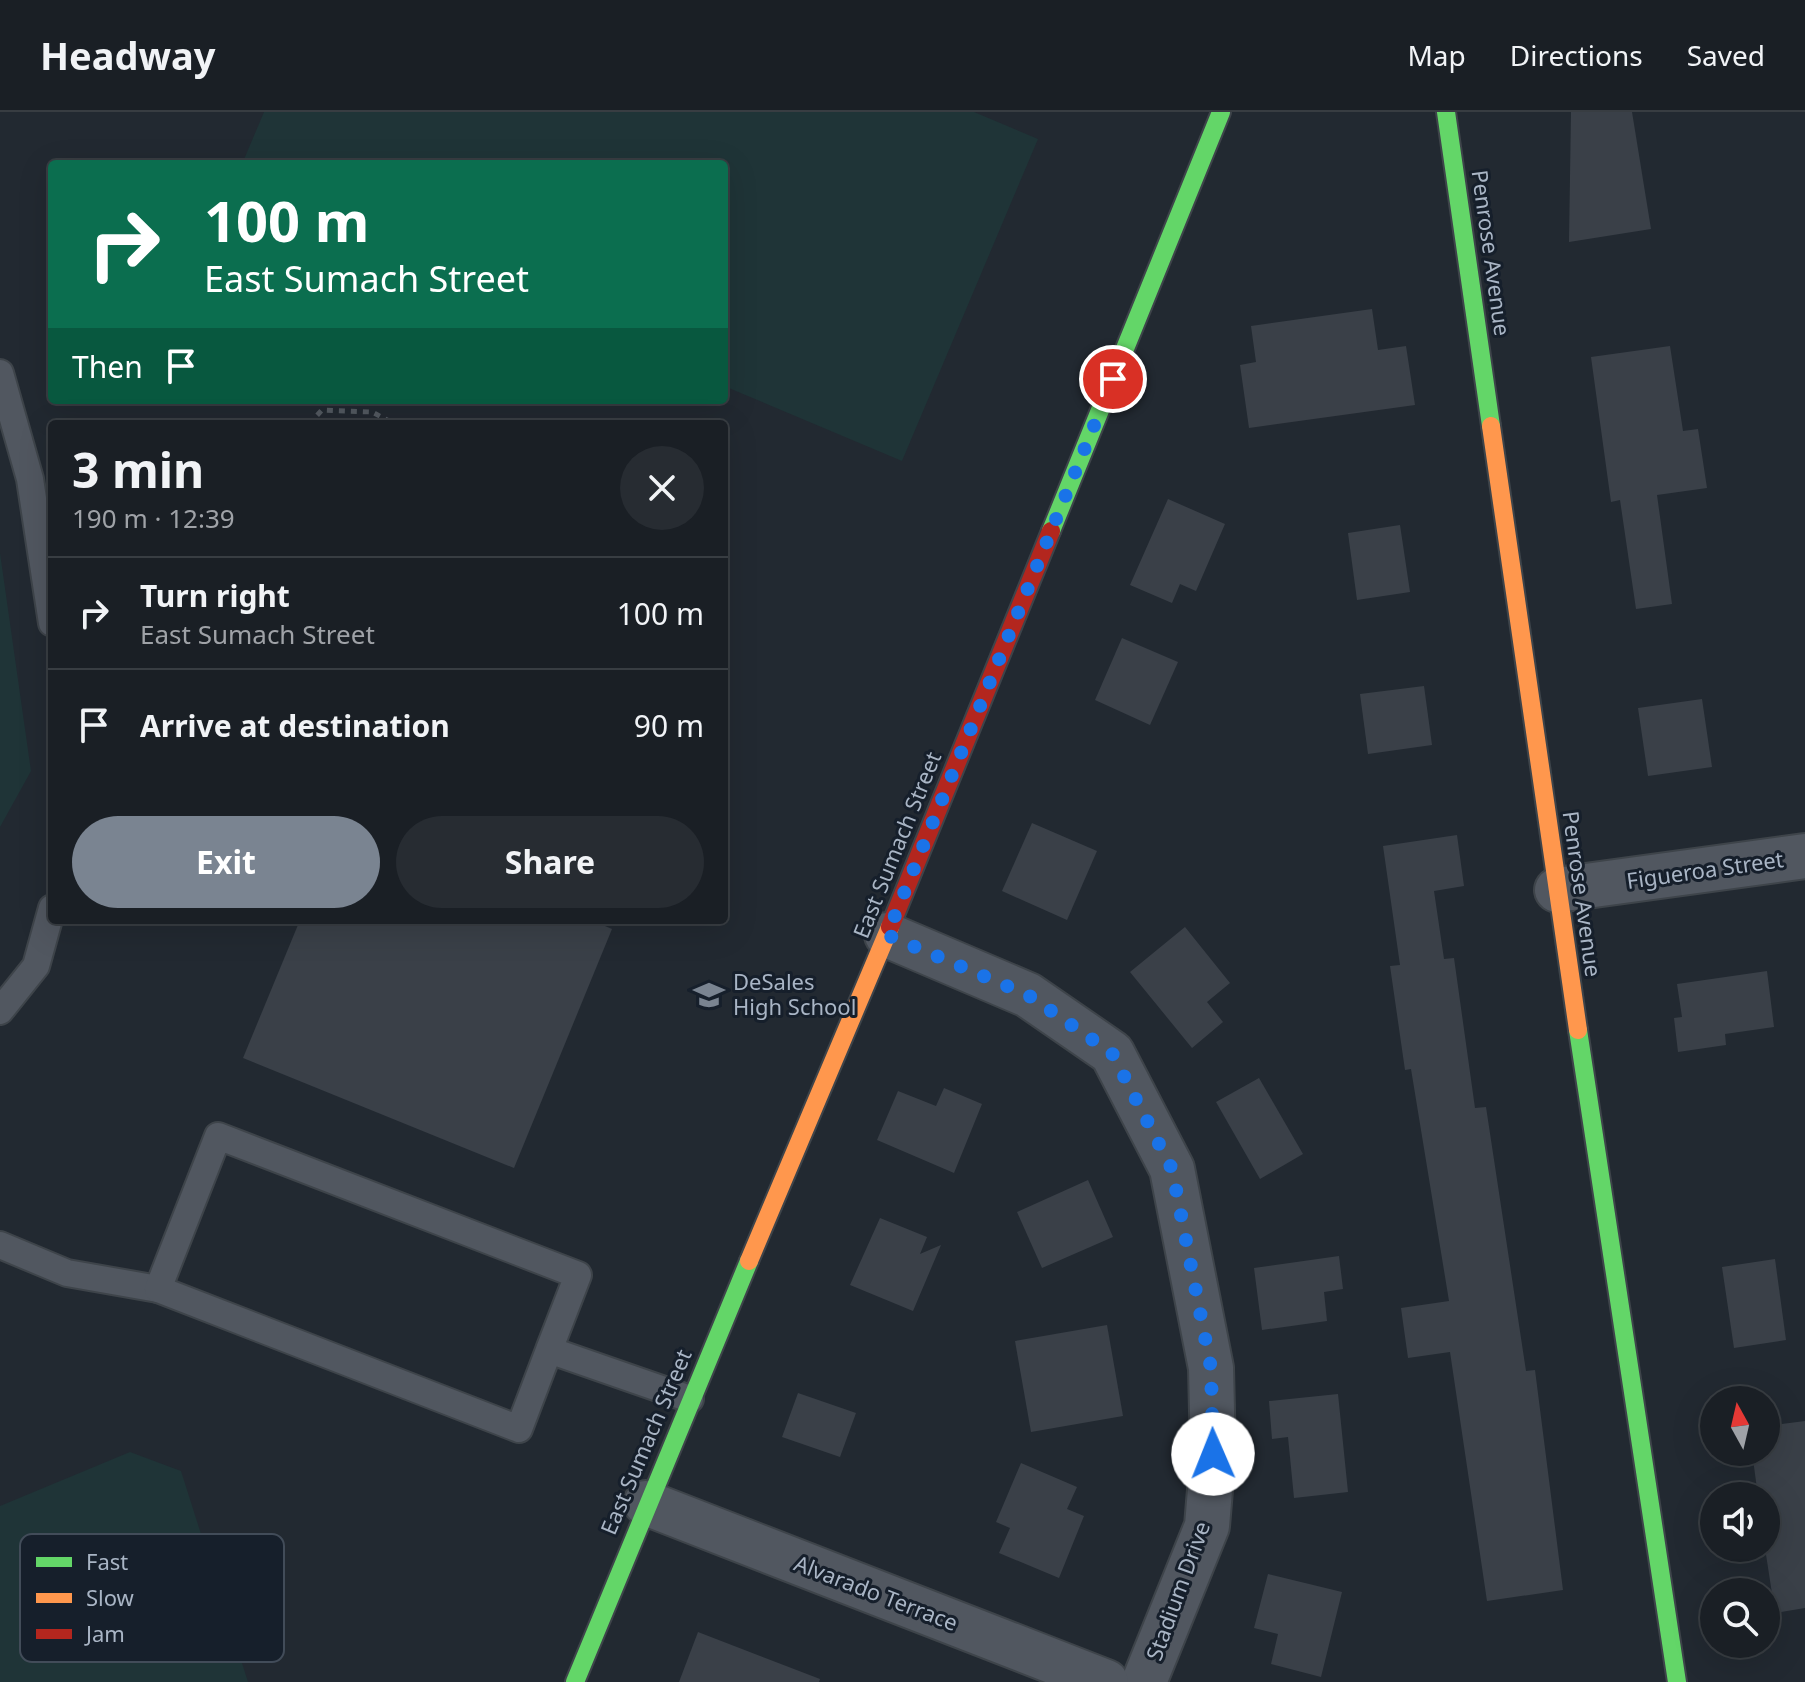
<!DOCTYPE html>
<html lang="en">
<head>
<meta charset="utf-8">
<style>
  :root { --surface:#1a1f25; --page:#272c32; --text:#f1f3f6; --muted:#9fa2a7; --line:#383d42; --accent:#7a8491 }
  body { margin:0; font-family:"Noto Sans",sans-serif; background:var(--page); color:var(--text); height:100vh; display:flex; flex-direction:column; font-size:30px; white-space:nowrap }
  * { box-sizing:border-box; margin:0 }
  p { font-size:26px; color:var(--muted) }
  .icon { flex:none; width:44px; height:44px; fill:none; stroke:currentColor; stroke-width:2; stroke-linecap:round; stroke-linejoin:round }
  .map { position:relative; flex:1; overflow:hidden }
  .sheet { position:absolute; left:48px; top:308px; width:680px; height:504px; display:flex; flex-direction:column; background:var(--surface); border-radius:8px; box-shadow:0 8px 32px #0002,0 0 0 2px var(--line) }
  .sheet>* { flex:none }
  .guide { position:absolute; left:48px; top:48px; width:680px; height:244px; border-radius:8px; box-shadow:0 8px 32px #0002,0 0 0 2px var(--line); background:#0b6e4f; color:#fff; overflow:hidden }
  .needle { width:52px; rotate:352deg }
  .fabs { position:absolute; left:1700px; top:1274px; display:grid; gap:16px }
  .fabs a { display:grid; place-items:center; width:80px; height:80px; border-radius:50%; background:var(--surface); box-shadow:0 8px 32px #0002,0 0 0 2px var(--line); font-size:40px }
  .pin { position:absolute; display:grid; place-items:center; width:68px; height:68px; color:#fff; margin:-34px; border:4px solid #fff; border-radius:50%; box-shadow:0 2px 8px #0007 }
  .me { position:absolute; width:88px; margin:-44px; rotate:359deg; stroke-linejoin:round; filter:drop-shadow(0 0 6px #0008) }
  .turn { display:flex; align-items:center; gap:28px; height:168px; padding:0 24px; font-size:36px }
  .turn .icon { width:104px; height:104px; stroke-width:2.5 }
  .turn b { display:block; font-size:56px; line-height:68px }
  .then { display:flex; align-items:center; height:76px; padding:0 24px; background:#0003; gap:16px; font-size:30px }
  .round { display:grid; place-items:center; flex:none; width:84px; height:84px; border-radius:42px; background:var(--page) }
  .summary { display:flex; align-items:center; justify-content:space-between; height:136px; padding:0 24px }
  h1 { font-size:48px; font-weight:700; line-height:60px }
  .primary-button { display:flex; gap:16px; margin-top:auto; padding:16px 24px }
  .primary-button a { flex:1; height:92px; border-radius:48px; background:var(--accent); color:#fff; font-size:32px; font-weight:700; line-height:92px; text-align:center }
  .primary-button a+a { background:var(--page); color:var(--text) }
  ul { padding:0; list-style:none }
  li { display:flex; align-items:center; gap:24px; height:112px; padding:0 24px; border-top:2px solid var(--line) }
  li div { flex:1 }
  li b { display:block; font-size:30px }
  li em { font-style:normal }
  header { display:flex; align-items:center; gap:48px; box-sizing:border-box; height:112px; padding:0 40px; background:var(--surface); border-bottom:2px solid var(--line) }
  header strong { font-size:38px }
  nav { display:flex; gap:44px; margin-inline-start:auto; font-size:28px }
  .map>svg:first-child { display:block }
  .green { fill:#1f3437 }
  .building { fill:#3a4048 }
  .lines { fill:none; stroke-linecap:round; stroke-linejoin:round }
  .lane-casing { stroke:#3e444a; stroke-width:30 }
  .street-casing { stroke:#3e444a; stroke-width:48 }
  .fast-casing { stroke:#3e444a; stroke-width:22 }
  .slow-casing { stroke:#3e444a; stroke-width:22 }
  .jam-casing { stroke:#3e444a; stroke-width:22 }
  .path { stroke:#555c63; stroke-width:5; stroke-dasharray:6 6; stroke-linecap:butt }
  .lane { stroke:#515760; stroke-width:26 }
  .street { stroke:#515760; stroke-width:44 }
  .fast { stroke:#63d668; stroke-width:18 }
  .slow { stroke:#ff974d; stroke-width:18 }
  .jam { stroke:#b3261e; stroke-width:18 }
  .route { stroke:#1a73e8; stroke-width:14; stroke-dasharray:0 25.2 }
  .labels { text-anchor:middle; stroke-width:6; stroke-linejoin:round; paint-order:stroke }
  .street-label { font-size:22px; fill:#a9b5c5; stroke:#161f2b }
  .poi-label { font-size:22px; fill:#a9b5c5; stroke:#161f2b; text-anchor:start }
  .key { fill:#161f2b; stroke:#424c59; stroke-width:2 }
  .key-label { font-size:22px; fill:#a9b5c5 }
</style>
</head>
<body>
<header>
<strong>Headway</strong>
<nav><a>Map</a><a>Directions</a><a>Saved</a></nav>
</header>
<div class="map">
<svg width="1805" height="1570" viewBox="0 0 1805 1570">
  <rect width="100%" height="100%" fill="#222931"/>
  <g class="green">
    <path d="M264,0H974L1038,27L902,349L724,274V52H242Z"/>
    <path d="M0,441L31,659L0,715Z"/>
    <path d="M130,1340L181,1359L248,1570H0V1394Z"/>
  </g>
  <g class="building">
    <path d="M1571,0H1632L1651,117L1569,130Z"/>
    <path d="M1372,197L1378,238L1406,234L1415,293L1249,316L1240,253L1256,250L1251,214Z"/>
    <path d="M1670,234L1683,319L1698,317L1707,376L1657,383L1672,492L1636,497L1620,388L1611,390L1591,245Z"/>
    <path d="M1168,387L1225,412L1196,479L1180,472L1172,491L1130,473Z"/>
    <path d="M1400,413L1410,480L1357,488L1348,421Z"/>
    <path d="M1122,526L1178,550L1150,613L1095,588Z"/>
    <path d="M1424,574L1432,633L1368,642L1360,582Z"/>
    <path d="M1702,587L1712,655L1648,664L1638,596Z"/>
    <path d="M1032,711L1097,739L1067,808L1002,779Z"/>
    <path d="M1457,723L1464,774L1434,779L1444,847L1454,846L1475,996L1486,995L1526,1259L1535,1258L1563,1478L1487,1489L1450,1240L1408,1246L1401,1196L1449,1189L1411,957L1405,958L1390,854L1400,853L1383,734Z"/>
    <path d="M300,808H591L612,817L514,1056L243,946Z"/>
    <path d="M1185,815L1230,871L1207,890L1223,910L1192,936L1130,860Z"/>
    <path d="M1767,859L1774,915L1725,922L1726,933L1678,940L1674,906L1682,905L1677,872Z"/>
    <path d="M1259,966L1303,1042L1260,1067L1216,990Z"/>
    <path d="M944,976L982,992L954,1061L877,1028L898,979L936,994Z"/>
    <path d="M1088,1068L1113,1125L1042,1156L1017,1100Z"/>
    <path d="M880,1106L927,1125L920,1142L941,1133L913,1199L850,1173Z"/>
    <path d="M1339,1144L1343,1177L1324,1180L1327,1209L1262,1218L1254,1156Z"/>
    <path d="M1775,1147L1786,1228L1734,1236L1722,1155Z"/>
    <path d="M1107,1213L1123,1304L1031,1320L1015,1229Z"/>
    <path d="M798,1281L856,1301L840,1345L782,1325Z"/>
    <path d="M1338,1282L1348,1380L1294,1386L1288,1325L1272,1327L1269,1289Z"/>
    <path d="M1805,1309V1496L1775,1501L1765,1436L1766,1384H1758L1752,1340H1766V1314Z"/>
    <path d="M1021,1351L1077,1375L1067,1397L1084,1404L1059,1466L999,1441L1010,1416L996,1410Z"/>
    <path d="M1268,1462L1342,1480L1321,1565L1271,1552L1278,1522L1254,1516Z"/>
    <path d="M698,1520L820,1567L819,1570H679Z"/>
  </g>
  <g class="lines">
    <defs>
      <g id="lane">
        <path d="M0,261L30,367L52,511"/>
        <path d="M0,899L36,854L52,796"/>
        <path d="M0,1133L67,1161L158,1177"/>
        <path d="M549,1238L519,1317L158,1177L218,1024L578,1163L549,1238L690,1287"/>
      </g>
      <g id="street">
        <path d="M1557,778L1805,744"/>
        <path d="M887,823L1028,883L1112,941L1172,1057L1211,1256L1213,1342L1207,1414L1144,1570"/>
        <path d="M646,1391L1106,1570"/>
      </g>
      <g id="fast">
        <path d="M1446,0L1491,314"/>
        <path d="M1051,419L1221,0"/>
        <path d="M1578,918L1677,1570"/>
        <path d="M575,1570L749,1149"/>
      </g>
      <g id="slow">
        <path d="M1491,314L1578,918"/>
        <path d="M749,1149L890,815"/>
      </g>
      <path id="jam" d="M890,815L1051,419"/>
    </defs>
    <use href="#lane" class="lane-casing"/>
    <use href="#street" class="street-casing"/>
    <use href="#fast" class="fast-casing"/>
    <use href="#slow" class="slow-casing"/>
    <use href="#jam" class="jam-casing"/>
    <path class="path" d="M309,312L322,298L372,300L395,312"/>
    <use href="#lane" class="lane"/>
    <use href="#street" class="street"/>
    <use href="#fast" class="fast"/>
    <use href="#slow" class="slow"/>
    <use href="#jam" class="jam"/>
  </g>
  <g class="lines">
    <path class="route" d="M1113,267L887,823L1028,883L1112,941L1172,1057L1211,1256L1213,1342"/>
  </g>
  <defs>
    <symbol id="school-bare" viewBox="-9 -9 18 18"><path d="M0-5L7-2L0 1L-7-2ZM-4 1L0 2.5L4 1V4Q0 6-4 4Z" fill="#7a8491" stroke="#161f2b" stroke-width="2.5" paint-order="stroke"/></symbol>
  </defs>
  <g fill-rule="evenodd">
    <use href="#school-bare" x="687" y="861" width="44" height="44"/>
  </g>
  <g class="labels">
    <g class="street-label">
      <text transform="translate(1491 141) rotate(82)" y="8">Penrose Avenue</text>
      <text transform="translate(897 733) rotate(-68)" y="8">East Sumach Street</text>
      <text transform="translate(1705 758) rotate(-8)" y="8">Figueroa Street</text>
      <text transform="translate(1582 782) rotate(82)" y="8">Penrose Avenue</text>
      <text transform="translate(646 1330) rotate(-67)" y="8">East Sumach Street</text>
      <text transform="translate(1178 1479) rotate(-70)" y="8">Stadium Drive</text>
      <text transform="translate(876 1481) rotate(21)" y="8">Alvarado Terrace</text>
    </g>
    <g class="poi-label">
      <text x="733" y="878">DeSales<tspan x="733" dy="25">High School</tspan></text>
    </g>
  </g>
  <rect x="20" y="1422" width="264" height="128" rx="12" class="key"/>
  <rect x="36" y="1445" width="36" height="10" fill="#63d668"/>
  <rect x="36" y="1481" width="36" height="10" fill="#ff974d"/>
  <rect x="36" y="1517" width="36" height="10" fill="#b3261e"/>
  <g class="key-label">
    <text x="86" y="1458">Fast</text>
    <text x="86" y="1494">Slow</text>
    <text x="86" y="1530">Jam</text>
  </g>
</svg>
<div class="fabs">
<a><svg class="needle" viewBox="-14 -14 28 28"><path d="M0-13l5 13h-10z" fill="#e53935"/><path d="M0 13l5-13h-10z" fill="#9fa2a7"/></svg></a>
<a><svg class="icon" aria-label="sound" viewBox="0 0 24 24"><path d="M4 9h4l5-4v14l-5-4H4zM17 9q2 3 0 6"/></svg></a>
<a><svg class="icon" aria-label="search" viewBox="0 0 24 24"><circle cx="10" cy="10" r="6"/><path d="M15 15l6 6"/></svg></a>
</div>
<div class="pin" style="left:1113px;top:267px;background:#d93025"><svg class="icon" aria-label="arrive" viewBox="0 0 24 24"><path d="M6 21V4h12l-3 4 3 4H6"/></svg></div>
<svg class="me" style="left:1213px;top:1342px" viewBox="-20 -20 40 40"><circle r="19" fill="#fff"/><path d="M0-13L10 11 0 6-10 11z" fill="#1a73e8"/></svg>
<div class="guide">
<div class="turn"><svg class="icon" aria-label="right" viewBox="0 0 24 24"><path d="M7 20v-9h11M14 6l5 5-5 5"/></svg><div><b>100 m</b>East Sumach Street</div></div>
<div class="then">Then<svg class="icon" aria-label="arrive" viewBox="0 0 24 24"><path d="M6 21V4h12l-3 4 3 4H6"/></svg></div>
</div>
<section class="sheet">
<div class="summary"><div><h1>3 min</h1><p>190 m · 12:39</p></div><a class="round"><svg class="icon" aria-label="close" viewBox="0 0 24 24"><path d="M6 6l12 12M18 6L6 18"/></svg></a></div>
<ul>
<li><svg class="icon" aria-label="right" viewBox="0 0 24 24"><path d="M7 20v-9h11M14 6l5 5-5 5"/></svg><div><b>Turn right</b><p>East Sumach Street</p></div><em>100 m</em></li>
<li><svg class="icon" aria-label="arrive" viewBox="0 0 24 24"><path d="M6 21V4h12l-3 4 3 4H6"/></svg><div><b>Arrive at destination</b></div><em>90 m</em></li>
</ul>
<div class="primary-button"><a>Exit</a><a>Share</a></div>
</section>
</div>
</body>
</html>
